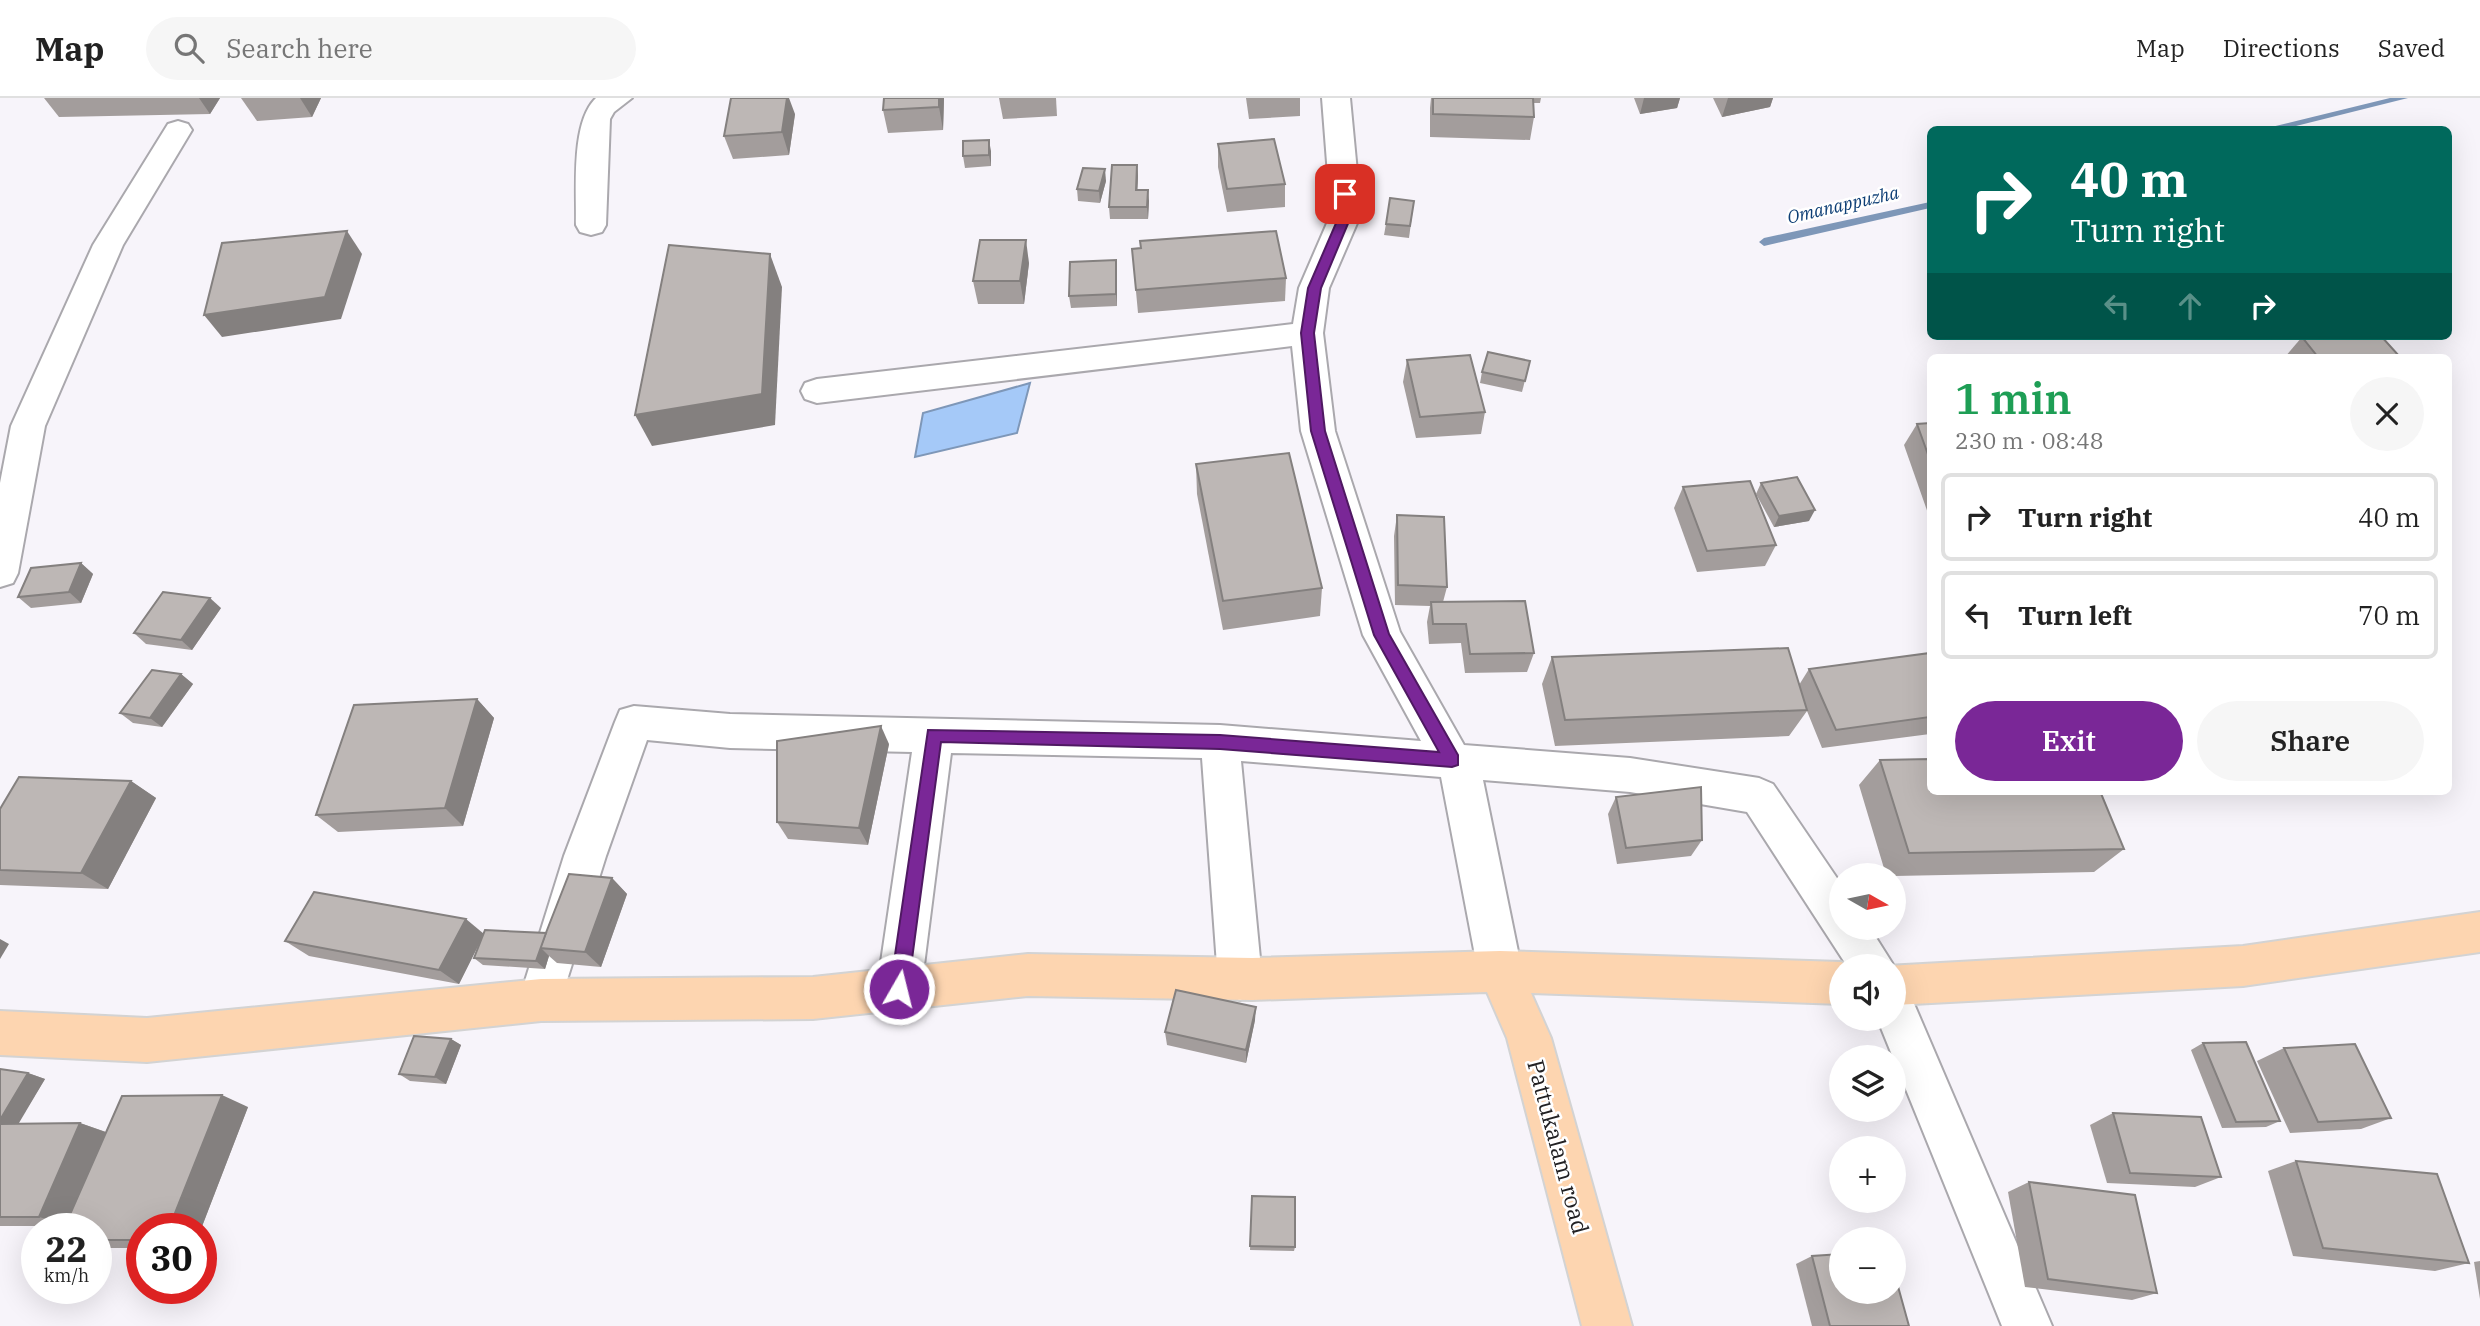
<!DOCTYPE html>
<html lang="en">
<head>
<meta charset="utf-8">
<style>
  :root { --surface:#fff; --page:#f6f6f6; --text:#222; --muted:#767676; --line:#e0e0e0; --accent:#7a2797 }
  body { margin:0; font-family:"IBM Plex Serif",serif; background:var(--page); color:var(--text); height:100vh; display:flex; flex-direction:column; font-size:26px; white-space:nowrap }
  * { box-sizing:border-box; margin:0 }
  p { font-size:23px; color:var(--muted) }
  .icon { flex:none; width:38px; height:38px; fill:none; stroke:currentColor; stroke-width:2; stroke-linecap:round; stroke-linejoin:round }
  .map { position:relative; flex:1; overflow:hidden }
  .panel { position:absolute; left:1927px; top:256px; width:525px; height:441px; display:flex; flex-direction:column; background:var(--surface); border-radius:10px; box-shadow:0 7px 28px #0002 }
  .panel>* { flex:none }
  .banner { position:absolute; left:1927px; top:28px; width:525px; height:214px; border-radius:10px; box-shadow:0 7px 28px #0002; background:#00695c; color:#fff; overflow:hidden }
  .needle { width:46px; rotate:99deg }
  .fabs { position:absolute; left:1829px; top:765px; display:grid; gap:14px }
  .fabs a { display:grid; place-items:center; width:77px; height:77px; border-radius:50%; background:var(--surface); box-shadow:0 7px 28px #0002; font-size:35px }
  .speed { position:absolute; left:21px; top:1115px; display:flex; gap:14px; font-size:35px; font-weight:700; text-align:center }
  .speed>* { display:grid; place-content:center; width:91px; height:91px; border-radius:50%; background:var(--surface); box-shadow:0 7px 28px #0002; line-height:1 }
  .speed small { font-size:18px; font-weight:400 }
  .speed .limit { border:10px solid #d22; background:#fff; color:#111 }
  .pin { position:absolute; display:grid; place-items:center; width:60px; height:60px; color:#fff; margin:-30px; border-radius:14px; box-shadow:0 4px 10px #0006 }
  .me { position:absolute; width:77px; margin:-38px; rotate:8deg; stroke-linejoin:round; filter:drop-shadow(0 0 5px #0008) }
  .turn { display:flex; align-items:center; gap:24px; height:147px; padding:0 28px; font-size:32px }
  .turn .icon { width:91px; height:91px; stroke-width:2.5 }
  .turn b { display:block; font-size:49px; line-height:60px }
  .lanes { display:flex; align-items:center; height:66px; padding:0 28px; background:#0003; justify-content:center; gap:35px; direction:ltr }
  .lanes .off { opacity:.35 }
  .round { display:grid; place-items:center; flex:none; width:74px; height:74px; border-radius:37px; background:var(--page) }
  .overview { display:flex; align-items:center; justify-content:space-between; height:119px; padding:0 28px }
  h1 { font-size:42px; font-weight:600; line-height:52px; color:#1e9e55 }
  .primary-button { display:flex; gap:14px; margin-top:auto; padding:14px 28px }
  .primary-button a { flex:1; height:80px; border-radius:42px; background:var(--accent); color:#fff; font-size:28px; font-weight:600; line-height:80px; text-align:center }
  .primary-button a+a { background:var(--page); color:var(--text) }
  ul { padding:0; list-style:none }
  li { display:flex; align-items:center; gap:21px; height:88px; margin:0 14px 10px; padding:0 14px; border:4px solid var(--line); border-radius:10px }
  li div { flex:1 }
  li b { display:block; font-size:26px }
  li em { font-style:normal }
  header { display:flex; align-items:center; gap:42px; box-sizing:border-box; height:98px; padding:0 35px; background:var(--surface); border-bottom:2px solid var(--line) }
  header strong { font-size:33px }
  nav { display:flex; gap:38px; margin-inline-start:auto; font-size:24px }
  .search { width:490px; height:63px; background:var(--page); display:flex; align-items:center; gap:18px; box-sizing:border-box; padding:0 24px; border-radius:38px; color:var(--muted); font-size:26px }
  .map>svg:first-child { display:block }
  .water { fill:#a5c9f8; stroke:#7e97b8; stroke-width:2 }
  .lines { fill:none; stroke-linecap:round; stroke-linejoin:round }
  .stream { fill:#7e97b8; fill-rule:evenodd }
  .minor-casing { stroke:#aaa8ad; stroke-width:4 }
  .major-casing { stroke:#d3d3d3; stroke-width:4 }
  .minor { fill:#fff; fill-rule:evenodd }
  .major { fill:#fdd5b0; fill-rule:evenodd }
  .wall { fill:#a39d9c }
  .shaded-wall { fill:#84807f }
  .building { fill:#bdb7b5; stroke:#84807f; stroke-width:2 }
  .route { fill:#7a2797; stroke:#4f1962; stroke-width:2 }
  .labels { text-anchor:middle; stroke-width:5; stroke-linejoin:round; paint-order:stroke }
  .far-water-label { font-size:18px; font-style:italic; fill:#0d3e75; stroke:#fff }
  .near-street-label { font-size:23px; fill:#222123; stroke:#fff }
</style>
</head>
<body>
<header>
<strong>Map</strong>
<div class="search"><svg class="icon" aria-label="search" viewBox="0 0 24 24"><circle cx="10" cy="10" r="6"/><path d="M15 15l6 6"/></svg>Search here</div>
<nav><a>Map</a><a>Directions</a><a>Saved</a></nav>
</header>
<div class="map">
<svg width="2480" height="1228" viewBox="0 0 2480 1228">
  <rect width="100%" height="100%" fill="#f7f4fa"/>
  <path class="water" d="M1030,285L1017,335L915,359L923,315Z"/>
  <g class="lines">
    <g class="stream">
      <path d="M2390,0H2408L2280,32H2259Z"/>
      <path d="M1930,104V110L1764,148L1759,144L1764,140Z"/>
    </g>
    <defs>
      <g id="minor">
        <path d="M596,0H632L614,14L610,21L606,127L602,134L591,137L580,134L576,127C577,93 570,25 596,0Z"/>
        <path d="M1322,0H1350L1361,116L1329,190L1323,235L1335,333L1400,534L1464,647L1630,660L1759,680L1773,686L1841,786V830H1870L1894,868H1847L1747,714L1630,694L1483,682L1522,873L1515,887L1500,893L1485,887L1478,873L1441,679L1241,663L1262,881L1255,896L1240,902L1225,896L1218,881L1202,660L951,655L921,891L914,906L899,912L884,906L877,891L912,654L730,650L647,642L606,758L556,917L541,923L526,917L519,902L564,758L615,624L620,612L634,608L730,616L1220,627L1421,643L1363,537L1301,333L1292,248L817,305L805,301L801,293L805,285L817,281L1293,226L1299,190L1331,116Z"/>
        <path d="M178,23L188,26L192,32L123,147L45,328L18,475L13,485L0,489V385L11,328L93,147L168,26Z"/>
        <path d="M1894,888L1909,894L2052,1228H2002L1877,920H1894Z"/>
      </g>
      <g id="major">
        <path d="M2480,814V854L2243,888L1894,907V868H1887L2243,848Z"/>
        <path d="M1500,853L1841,864L1850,868H1841V906L1531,895L1551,940L1632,1228H1582L1507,940L1487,894L1252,902L1028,898L813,921L541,923L147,964L0,957V913L147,920L541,881L813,879L1028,856L1252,860Z"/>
      </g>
    </defs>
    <use href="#minor" class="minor-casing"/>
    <use href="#major" class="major-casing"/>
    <use href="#minor" class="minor"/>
    <use href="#major" class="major"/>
  </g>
  <g class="wall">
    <path d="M44,0H220L210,16L59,19Z"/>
    <path d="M241,0H321L312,19L257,23Z"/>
    <path d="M884,0H944L943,32L888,35L883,12Z"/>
    <path d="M999,0H1056L1057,18L1003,21Z"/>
    <path d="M1246,0H1300V18L1249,21Z"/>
    <path d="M1431,0H1541L1540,5H1533L1534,19L1530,42L1430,39V10Z"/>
    <path d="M1634,0H1680L1677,10L1640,16Z"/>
    <path d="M1713,0H1773L1770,9L1722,19Z"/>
    <path d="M795,16L789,57L733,61L724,38Z"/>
    <path d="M1218,46L1285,86V109L1227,114L1218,69Z"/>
    <path d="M991,53V68L965,70L963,58Z"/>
    <path d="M1137,67L1138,78L1137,92L1149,103L1148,121H1110L1109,109Z"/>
    <path d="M1106,83L1100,105L1078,103L1077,91Z"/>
    <path d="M1414,103L1409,140L1384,137L1386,126Z"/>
    <path d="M1132,151L1286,180L1285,203L1138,215Z"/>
    <path d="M1029,165L1024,206H978L973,183Z"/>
    <path d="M1117,174V208L1071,210L1069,198Z"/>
    <path d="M2302,239L2400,259H2285Z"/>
    <path d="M1407,262L1485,314L1481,336L1416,340L1403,284Z"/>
    <path d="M1530,263L1522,294L1480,285L1482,274Z"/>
    <path d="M1930,325V421L1904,347L1917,326Z"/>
    <path d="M1196,366L1322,490L1320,518L1223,532L1197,396Z"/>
    <path d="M1761,385L1809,423L1774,429L1756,396Z"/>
    <path d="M1683,389L1776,447L1765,468L1697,474L1674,410Z"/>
    <path d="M1397,417L1447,489L1443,504L1534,555L1527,574L1465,575L1461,545L1429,546L1427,524L1430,508L1395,507L1394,438Z"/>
    <path d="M81,465L93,476L81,505L31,510L18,499Z"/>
    <path d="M221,510L192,552L146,546L134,535Z"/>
    <path d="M1930,555V636L1822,650L1807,613L1789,638L1555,648L1542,586L1552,559L1799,587L1809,571Z"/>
    <path d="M181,576L193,586L162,629L133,625L120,615Z"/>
    <path d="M477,601L494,620L463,728L338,734L316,717Z"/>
    <path d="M889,646L868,747L788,741L777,724Z"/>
    <path d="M1880,662L2124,751L2094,774L1894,778V777H1886L1859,687Z"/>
    <path d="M131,683L156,700L108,791L0,787V711Z"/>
    <path d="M1616,699L1702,742L1691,758L1617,766L1608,716Z"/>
    <path d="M612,780L627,796L601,869L557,865L549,858L545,871L483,867L474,860L478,848L459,886L309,858L285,843L483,835H546Z"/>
    <path d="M1255,922L1246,965L1167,947L1165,934Z"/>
    <path d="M451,941L461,947L446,986L410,983L399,976Z"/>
    <path d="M2203,945L2280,1023L2266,1029L2222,1030L2191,952Z"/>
    <path d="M2284,950L2391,1020L2361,1031L2290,1035L2257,963Z"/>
    <path d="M0,971L28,975L45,981L18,1025H80L106,1034L248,1009L201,1131L142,1130V1150H96V1130L65,1128H0Z"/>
    <path d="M2113,1015L2221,1079L2195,1089L2107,1085L2090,1027Z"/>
    <path d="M2296,1063L2469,1165L2435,1173L2293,1158L2268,1073Z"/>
    <path d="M2029,1084L2157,1195L2132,1202L2025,1189L2008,1094Z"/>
    <path d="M1252,1098L1295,1149L1294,1153L1250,1152Z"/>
    <path d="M1812,1158L1909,1228H1812L1796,1166Z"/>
    <path d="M2480,1163V1201L2474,1164Z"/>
  </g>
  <g class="shaded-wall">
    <path d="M199,0H220L210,16Z"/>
    <path d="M300,0H321L312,19Z"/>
    <path d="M787,0H789L795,16L789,57L782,34Z"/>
    <path d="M939,0H944L943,32L939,9Z"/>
    <path d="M1644,0H1680L1677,10L1640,16Z"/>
    <path d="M1728,0H1773L1770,9L1722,19Z"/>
    <path d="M989,42L991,53V68L989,57Z"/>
    <path d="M1137,67L1138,78L1137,103L1136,92Z"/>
    <path d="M1105,71L1106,83L1100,105L1099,93Z"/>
    <path d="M1148,92L1149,103L1148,121L1147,109Z"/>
    <path d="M347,133L362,156L341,221L222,239L204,217Z"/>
    <path d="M1026,142L1029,165L1024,206L1020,183Z"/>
    <path d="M770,156L782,189L775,327L652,348L635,317Z"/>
    <path d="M1116,162L1117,174V208L1116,196Z"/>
    <path d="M1815,412L1809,423L1774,429L1779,418Z"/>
    <path d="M81,465L93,476L81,505L69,494Z"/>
    <path d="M210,500L221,510L192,552L181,542Z"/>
    <path d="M181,576L193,586L162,629L150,620Z"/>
    <path d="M477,601L494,620L463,728L445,710Z"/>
    <path d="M881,628L889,646L868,747L859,730Z"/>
    <path d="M131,683L156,700L108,791L81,775Z"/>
    <path d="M612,780L627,796L601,869L585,854Z"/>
    <path d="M466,821L484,836L459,886L439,872Z"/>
    <path d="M0,841L9,846L0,861Z"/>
    <path d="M541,850L549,858L545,871L536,863Z"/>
    <path d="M1256,909L1255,922L1246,965V952Z"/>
    <path d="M451,941L461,947L446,986L435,979Z"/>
    <path d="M28,975L45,981L16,1030L0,1025V1022Z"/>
    <path d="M222,997L248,1009L201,1131L169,1130Z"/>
    <path d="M80,1025L111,1036L72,1128L39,1119Z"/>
  </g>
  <g class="building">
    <path d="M731,0H787L782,34L724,38Z"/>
    <path d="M884,0H939V9L883,12Z"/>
    <path d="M1433,0H1533L1534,19L1433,16Z"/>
    <path d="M1274,41L1285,86L1227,91L1218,46Z"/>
    <path d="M989,42V57L963,58V43Z"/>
    <path d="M1112,67H1137L1136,92H1148L1147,109H1109Z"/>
    <path d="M1083,70L1105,71L1099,93L1077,91Z"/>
    <path d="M1390,100L1414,103L1410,128L1386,126Z"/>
    <path d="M347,133L325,199L204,217L222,145Z"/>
    <path d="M1276,133L1286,180L1136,192L1132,151L1141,150L1140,143Z"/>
    <path d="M980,142H1026L1020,183H973Z"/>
    <path d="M669,147L770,156L762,296L635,317Z"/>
    <path d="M1116,162V196L1069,198L1070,164Z"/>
    <path d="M2310,238H2381L2400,259H2318L2302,239Z"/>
    <path d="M1488,254L1530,263L1525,283L1482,274Z"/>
    <path d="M1470,257L1485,314L1420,319L1407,262Z"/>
    <path d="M1930,325V362L1917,326Z"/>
    <path d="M1289,355L1322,490L1223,503L1196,366Z"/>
    <path d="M1797,379L1815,412L1779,418L1761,385Z"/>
    <path d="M1750,383L1776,447L1707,453L1683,389Z"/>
    <path d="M1397,417L1444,419L1447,489L1398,487Z"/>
    <path d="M81,465L69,494L18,499L31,470Z"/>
    <path d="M163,494L210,500L181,542L134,535Z"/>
    <path d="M1525,503L1534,555L1470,556L1466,526H1433L1431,504Z"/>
    <path d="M1788,550L1807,612L1565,622L1552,559Z"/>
    <path d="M1930,555V619L1836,632L1809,571Z"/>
    <path d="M152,572L181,576L150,620L120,615Z"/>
    <path d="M477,601L445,710L316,717L354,607Z"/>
    <path d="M881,628L859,730L777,724V643Z"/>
    <path d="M1930,661V693H2100L2124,751L1909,755L1880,662Z"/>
    <path d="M19,679L131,683L81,775L0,772V711Z"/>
    <path d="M1701,689L1702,742L1626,750L1616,699Z"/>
    <path d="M569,776L612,780L585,854L540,850Z"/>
    <path d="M314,794L466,821L439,872L285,843Z"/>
    <path d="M485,832L546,835L536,863L474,860Z"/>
    <path d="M1176,892L1256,909L1246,952L1165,934Z"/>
    <path d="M414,938L451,941L435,979L399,976Z"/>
    <path d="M2246,944L2280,1023L2236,1024L2203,945Z"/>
    <path d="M2355,946L2391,1020L2318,1024L2284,950Z"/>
    <path d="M0,971L28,975L0,1022Z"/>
    <path d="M222,997L169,1130H142V1142H96V1130H64L122,998Z"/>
    <path d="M2113,1015L2201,1019L2221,1079L2130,1075Z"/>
    <path d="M80,1025L39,1119H0V1026Z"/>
    <path d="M2296,1063L2437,1076L2469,1165L2323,1150Z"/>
    <path d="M2029,1084L2135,1097L2157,1195L2048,1181Z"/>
    <path d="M1252,1098L1295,1099V1149L1250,1148Z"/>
    <path d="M1841,1156V1194H1894V1174L1909,1228H1830L1812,1158Z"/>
  </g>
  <path class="route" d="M1341,93L1351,96L1352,116L1321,190L1314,235L1325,333L1389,536L1458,657V667L1452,669L1220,651L941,644L908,891L906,897L899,900L893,897L890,891L928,632L1220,637L1439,654L1374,537L1311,333L1301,235L1308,190L1340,116Z"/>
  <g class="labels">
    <g class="far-water-label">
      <text transform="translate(1843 107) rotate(-13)" y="6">Omanappuzha</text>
    </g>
    <g class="near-street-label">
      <text transform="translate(1558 1049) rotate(75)" y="8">Pattukalam road</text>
    </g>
  </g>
</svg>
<div class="fabs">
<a><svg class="needle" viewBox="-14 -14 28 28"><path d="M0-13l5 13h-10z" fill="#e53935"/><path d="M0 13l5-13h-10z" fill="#767676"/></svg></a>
<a><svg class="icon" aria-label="sound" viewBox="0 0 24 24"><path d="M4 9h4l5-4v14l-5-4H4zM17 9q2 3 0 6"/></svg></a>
<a><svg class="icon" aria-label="layers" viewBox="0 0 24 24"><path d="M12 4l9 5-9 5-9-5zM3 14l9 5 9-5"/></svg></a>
<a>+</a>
<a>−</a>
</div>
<div class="speed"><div>22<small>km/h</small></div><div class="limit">30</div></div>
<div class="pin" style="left:1345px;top:96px;background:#d93025"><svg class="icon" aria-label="arrive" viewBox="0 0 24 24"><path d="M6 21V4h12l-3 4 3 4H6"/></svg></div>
<svg class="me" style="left:899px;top:891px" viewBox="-20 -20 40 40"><circle r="17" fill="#7a2797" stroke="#fff" stroke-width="3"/><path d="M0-11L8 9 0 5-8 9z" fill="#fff"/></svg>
<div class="banner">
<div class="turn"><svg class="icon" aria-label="right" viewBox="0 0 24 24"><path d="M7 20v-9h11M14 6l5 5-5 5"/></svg><div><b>40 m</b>Turn right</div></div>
<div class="lanes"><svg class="icon off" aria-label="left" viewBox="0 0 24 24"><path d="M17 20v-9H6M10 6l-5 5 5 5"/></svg><svg class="icon off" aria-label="ahead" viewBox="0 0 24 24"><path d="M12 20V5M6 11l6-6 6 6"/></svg><svg class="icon" aria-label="right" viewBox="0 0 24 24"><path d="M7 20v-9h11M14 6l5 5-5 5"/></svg></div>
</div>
<section class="panel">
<div class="overview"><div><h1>1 min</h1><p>230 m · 08:48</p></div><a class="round"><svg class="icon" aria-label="close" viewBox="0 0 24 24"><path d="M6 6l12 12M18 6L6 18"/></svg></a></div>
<ul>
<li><svg class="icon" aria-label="right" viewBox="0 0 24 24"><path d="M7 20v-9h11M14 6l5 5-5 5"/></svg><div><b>Turn right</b></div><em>40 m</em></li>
<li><svg class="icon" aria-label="left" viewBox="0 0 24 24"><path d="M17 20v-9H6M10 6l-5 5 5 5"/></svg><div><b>Turn left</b></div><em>70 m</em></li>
</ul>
<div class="primary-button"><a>Exit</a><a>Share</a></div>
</section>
</div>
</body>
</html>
